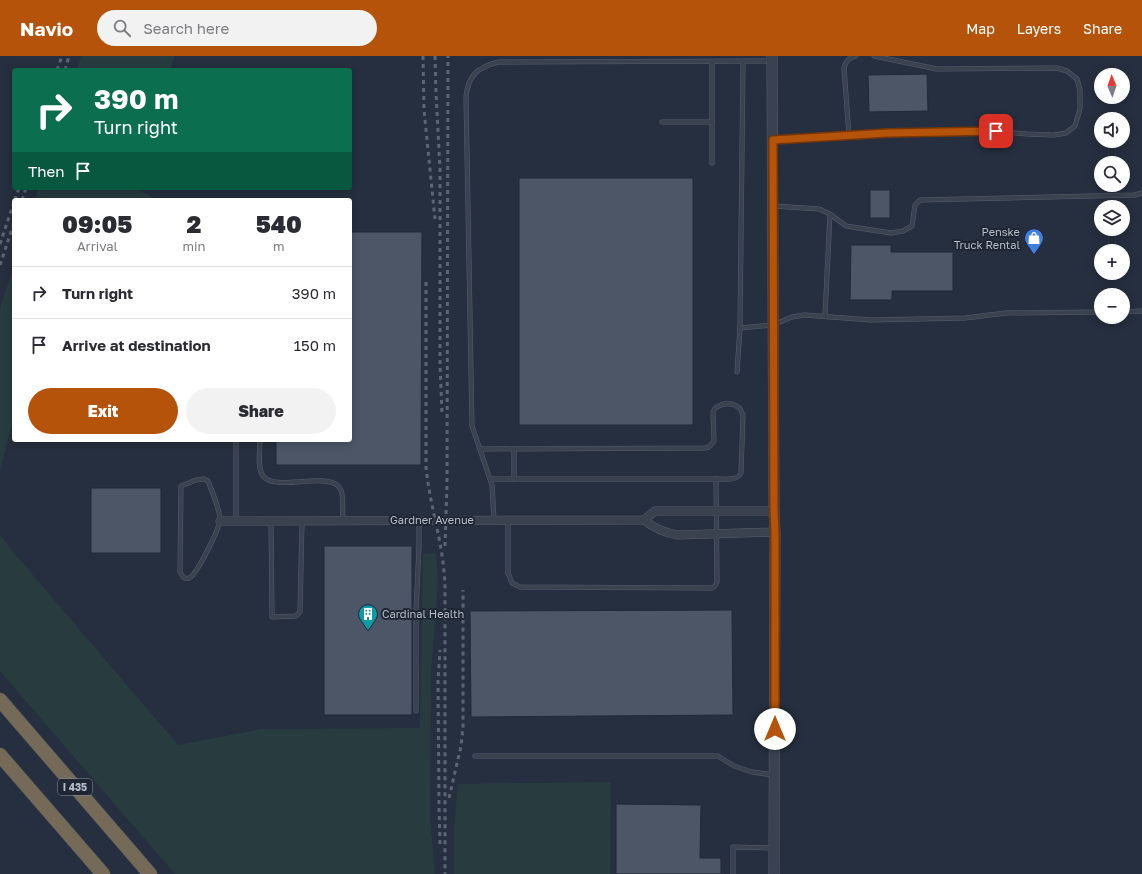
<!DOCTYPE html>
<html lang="en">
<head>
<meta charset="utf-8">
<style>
  :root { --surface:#fff; --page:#f2f2f3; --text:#2b2b33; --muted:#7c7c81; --line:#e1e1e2; --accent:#b45309 }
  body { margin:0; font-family:"Golos Text",sans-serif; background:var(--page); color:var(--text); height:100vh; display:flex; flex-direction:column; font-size:15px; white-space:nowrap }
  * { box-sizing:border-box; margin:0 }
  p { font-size:13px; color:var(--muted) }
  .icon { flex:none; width:22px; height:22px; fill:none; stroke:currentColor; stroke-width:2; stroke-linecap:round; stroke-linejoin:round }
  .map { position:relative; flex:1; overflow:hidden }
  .panel { position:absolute; left:12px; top:142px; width:340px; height:244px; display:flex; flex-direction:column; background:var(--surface); border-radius:4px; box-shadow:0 2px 10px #0003 }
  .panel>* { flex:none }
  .guide { position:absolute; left:12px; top:12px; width:340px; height:122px; border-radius:4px; box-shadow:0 2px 10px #0003; background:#0b6e4f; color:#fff; overflow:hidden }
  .needle { width:26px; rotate:358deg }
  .controls { position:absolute; left:1094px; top:12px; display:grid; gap:8px }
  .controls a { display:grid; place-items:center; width:36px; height:36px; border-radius:50%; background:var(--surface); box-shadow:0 2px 10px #0003; font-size:20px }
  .pin { position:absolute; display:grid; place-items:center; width:34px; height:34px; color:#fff; margin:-17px; border-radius:8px; box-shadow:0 2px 6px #0006 }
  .me { position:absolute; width:44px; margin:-22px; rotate:0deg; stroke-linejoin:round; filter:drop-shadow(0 0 3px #0008) }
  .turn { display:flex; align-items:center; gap:14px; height:84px; padding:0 16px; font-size:18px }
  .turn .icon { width:52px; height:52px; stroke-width:2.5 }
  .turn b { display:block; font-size:28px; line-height:34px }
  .then { display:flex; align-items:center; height:38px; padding:0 16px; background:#0003; gap:8px; font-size:15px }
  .eta { display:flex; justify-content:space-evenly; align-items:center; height:68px; text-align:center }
  .eta b { font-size:24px; font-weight:800; line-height:28px }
  .action { display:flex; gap:8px; margin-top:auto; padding:8px 16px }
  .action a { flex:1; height:46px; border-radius:24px; background:var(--accent); color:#fff; font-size:16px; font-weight:800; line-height:46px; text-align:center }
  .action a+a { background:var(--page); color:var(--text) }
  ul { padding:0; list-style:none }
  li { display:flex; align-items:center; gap:12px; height:52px; padding:0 16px; border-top:1px solid var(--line) }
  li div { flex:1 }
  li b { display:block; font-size:15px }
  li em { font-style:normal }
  header { display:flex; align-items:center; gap:24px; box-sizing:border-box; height:56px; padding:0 20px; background:var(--accent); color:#fff }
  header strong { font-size:19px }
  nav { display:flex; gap:22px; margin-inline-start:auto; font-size:14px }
  .search { width:280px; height:36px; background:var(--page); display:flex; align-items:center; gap:10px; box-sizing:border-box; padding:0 14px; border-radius:22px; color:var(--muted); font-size:15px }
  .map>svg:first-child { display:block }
  .green { fill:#283c40 }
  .building { fill:#4c5667; stroke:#212836 }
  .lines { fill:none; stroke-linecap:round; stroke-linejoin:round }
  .service-casing { stroke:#585f6c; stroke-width:5 }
  .minor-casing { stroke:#585f6c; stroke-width:9 }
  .tertiary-casing { stroke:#585f6c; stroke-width:11 }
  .motorway-casing { stroke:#454c59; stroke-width:15 }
  .service { stroke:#3a414f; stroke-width:4 }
  .minor { stroke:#3a414f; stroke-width:8 }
  .tertiary { stroke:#3a414f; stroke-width:10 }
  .motorway { stroke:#746a57; stroke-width:14 }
  .rail { stroke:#5c6575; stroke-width:3; stroke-dasharray:4 4; stroke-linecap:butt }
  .route-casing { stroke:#753606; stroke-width:10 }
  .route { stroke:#b45309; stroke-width:7 }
  .labels { text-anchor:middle; stroke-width:4; stroke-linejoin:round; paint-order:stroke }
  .shield { fill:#1f2634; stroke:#898f9c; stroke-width:1 }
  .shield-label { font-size:10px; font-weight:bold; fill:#b6bcc9 }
  .poi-label { font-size:11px; fill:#b6bcc9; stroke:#1f2634; text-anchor:end }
  .street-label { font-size:11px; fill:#b6bcc9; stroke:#1f2634 }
</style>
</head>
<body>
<header>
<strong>Navio</strong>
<div class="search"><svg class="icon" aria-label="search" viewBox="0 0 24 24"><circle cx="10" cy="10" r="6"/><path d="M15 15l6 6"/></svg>Search here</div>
<nav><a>Map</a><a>Layers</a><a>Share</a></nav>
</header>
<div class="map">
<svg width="1142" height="818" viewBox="0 0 1142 818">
  <rect width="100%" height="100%" fill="#262f3f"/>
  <g class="green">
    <path d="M81,0H175L170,14H77Z"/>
    <path d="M39,132H134L151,140L150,144H35Z"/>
    <path d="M14,209V363L8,381L0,417V253Z"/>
    <path d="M0,478L9,491L178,689L262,673L420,672L423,498L436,497L438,526L431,616L430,763L435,818H175L0,615Z"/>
    <path d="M611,726L610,818H454V773L458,728Z"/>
  </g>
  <g class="building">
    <path d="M927,18L928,55L869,56L868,19Z"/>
    <rect x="519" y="122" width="174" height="247"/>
    <rect x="870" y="134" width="20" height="28"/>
    <path d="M350,176H422L421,409H276V384H350Z"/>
    <path d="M851,189H891V196H953V235H892V244H850Z"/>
    <rect x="91" y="432" width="70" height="65"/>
    <rect x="324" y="490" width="88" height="169"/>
    <path d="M732,554L733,659L471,661L470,555Z"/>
    <path d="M616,748L701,749L700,802H721V818H616Z"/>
  </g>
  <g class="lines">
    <defs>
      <g id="service">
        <path d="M743,6L740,272L773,269L792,261L804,259L871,264L965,262L1006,257L1101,256"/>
        <path d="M662,66H712"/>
        <path d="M849,80L844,12C846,5 849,1 856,0"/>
        <path d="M773,84L889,77L995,75L1027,78L1054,79L1066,77L1075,70L1080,53V34L1077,23L1067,15L1057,12L937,13L874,0"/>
        <path d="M712,107V6"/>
        <path d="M774,150L819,153L830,158L846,170L891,177L903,175L912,170L915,149L920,144L1135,139L1142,137"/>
        <path d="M1123,256L1142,255"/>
        <path d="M825,260L830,158"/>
        <path d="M737,316L740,272"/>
        <path d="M260,384C260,393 257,413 263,420C275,437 333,413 341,434C344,441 342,456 343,464"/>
        <path d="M480,393L705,392L709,391L714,385L713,356L715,352C725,345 739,346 743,359L741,417C737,425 725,423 716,423L717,526L715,530L712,532L520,531L512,527L508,517V464"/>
        <path d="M514,393V423"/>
        <path d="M204,423L208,425C212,435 220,454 220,464C219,473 197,519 189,522C185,524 182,520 180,516L181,430L196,424Z"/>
        <path d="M490,423H716"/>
        <path d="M494,464L492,429L472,370L466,41C468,19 478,11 499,6L772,5"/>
        <path d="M236,465V384"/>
        <path d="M271,465L272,561L296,560L300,556L302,465"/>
        <path d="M416,655V555L419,492V465"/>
        <path d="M475,700H718L734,710L752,716L774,719"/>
        <path d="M733,818V791L774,792"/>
      </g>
      <g id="minor">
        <path d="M644,464C655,473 665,477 678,479L775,476"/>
        <path d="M220,465L644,464L655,455H774"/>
      </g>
      <path id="tertiary" d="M772,0L774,455L775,476L774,818"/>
      <g id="motorway">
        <path d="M0,644L150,818"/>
        <path d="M0,699L103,818"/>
      </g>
    </defs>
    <use href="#service" class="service-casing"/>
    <use href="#minor" class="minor-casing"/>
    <use href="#tertiary" class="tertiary-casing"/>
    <use href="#motorway" class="motorway-casing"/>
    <use href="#service" class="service"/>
    <use href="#minor" class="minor"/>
    <use href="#tertiary" class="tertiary"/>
    <use href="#motorway" class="motorway"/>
    <g class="rail">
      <path d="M423,0L424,54L435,163"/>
      <path d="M435,0L436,37L440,113V308L442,358"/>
      <path d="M57,14L62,0"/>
      <path d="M65,14L69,0"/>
      <path d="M15,144L19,132"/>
      <path d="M22,144L26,132"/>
      <path d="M0,188L14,146"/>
      <path d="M0,209L14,167"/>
      <path d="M426,226V411C430,452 444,489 445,531V818"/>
      <path d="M445,490L447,428L448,0"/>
      <path d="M449,742L461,690L463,671V534"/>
      <path d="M440,788L439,749L438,625L440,594"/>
    </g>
  </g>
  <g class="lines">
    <defs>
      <path id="route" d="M775,673V476L774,455L773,84L888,77L996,75"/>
    </defs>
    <use href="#route" class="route-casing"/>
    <use href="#route" class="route"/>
  </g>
  <defs>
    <symbol id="shop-pin" viewBox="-11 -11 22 30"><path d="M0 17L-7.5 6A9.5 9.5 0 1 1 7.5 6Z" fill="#3f7fe0" stroke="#1f2634"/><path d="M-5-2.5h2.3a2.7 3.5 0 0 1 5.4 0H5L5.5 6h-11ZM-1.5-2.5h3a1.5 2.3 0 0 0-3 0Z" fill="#fff"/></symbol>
    <symbol id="building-pin" viewBox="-11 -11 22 30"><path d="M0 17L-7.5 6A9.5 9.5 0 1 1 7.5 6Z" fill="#0f9aa8" stroke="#1f2634"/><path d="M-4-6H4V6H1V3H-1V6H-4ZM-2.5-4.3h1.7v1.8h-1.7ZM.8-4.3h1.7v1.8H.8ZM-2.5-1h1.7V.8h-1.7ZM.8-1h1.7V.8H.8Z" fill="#fff"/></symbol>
  </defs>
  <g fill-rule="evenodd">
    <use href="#shop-pin" x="1023" y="171" width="22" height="30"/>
    <use href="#building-pin" x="357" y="547" width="22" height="30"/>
  </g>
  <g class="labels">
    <rect class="shield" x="58" y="723" width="34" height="16" rx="3"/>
    <g class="shield-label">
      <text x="75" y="735">I 435</text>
    </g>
    <g class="poi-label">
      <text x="1020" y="180">Penske<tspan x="1020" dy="13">Truck Rental</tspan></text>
      <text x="382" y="562" text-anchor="start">Cardinal Health</text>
    </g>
    <g class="street-label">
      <text x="432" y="468">Gardner Avenue</text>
    </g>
  </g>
</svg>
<div class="controls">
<a><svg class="needle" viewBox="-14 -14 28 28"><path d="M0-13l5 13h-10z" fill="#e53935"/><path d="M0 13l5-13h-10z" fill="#7c7c81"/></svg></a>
<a><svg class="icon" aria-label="sound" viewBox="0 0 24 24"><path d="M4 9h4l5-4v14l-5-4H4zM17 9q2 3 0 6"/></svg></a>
<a><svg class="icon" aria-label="search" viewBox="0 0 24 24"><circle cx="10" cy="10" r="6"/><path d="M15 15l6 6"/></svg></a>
<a><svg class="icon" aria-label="layers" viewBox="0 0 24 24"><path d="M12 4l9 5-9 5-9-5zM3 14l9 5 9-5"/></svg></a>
<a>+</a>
<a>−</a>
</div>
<div class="pin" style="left:996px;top:75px;background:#d93025"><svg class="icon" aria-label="arrive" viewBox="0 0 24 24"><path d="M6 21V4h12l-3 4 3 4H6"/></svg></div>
<svg class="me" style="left:775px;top:673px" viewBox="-20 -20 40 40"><circle r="19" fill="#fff"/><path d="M0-13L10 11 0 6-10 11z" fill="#b45309"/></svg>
<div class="guide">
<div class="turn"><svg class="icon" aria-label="right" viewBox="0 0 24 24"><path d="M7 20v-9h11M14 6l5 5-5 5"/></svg><div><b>390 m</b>Turn right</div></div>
<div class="then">Then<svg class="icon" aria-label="arrive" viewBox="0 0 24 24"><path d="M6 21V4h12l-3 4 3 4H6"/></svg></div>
</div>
<section class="panel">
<div class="eta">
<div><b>09:05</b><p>Arrival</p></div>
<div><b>2</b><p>min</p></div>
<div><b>540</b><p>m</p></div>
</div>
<ul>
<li><svg class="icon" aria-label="right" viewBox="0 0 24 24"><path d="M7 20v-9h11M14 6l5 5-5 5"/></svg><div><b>Turn right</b></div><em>390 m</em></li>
<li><svg class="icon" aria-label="arrive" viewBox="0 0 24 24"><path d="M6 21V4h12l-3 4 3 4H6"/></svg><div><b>Arrive at destination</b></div><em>150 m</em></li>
</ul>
<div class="action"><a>Exit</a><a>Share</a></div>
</section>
</div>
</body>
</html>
